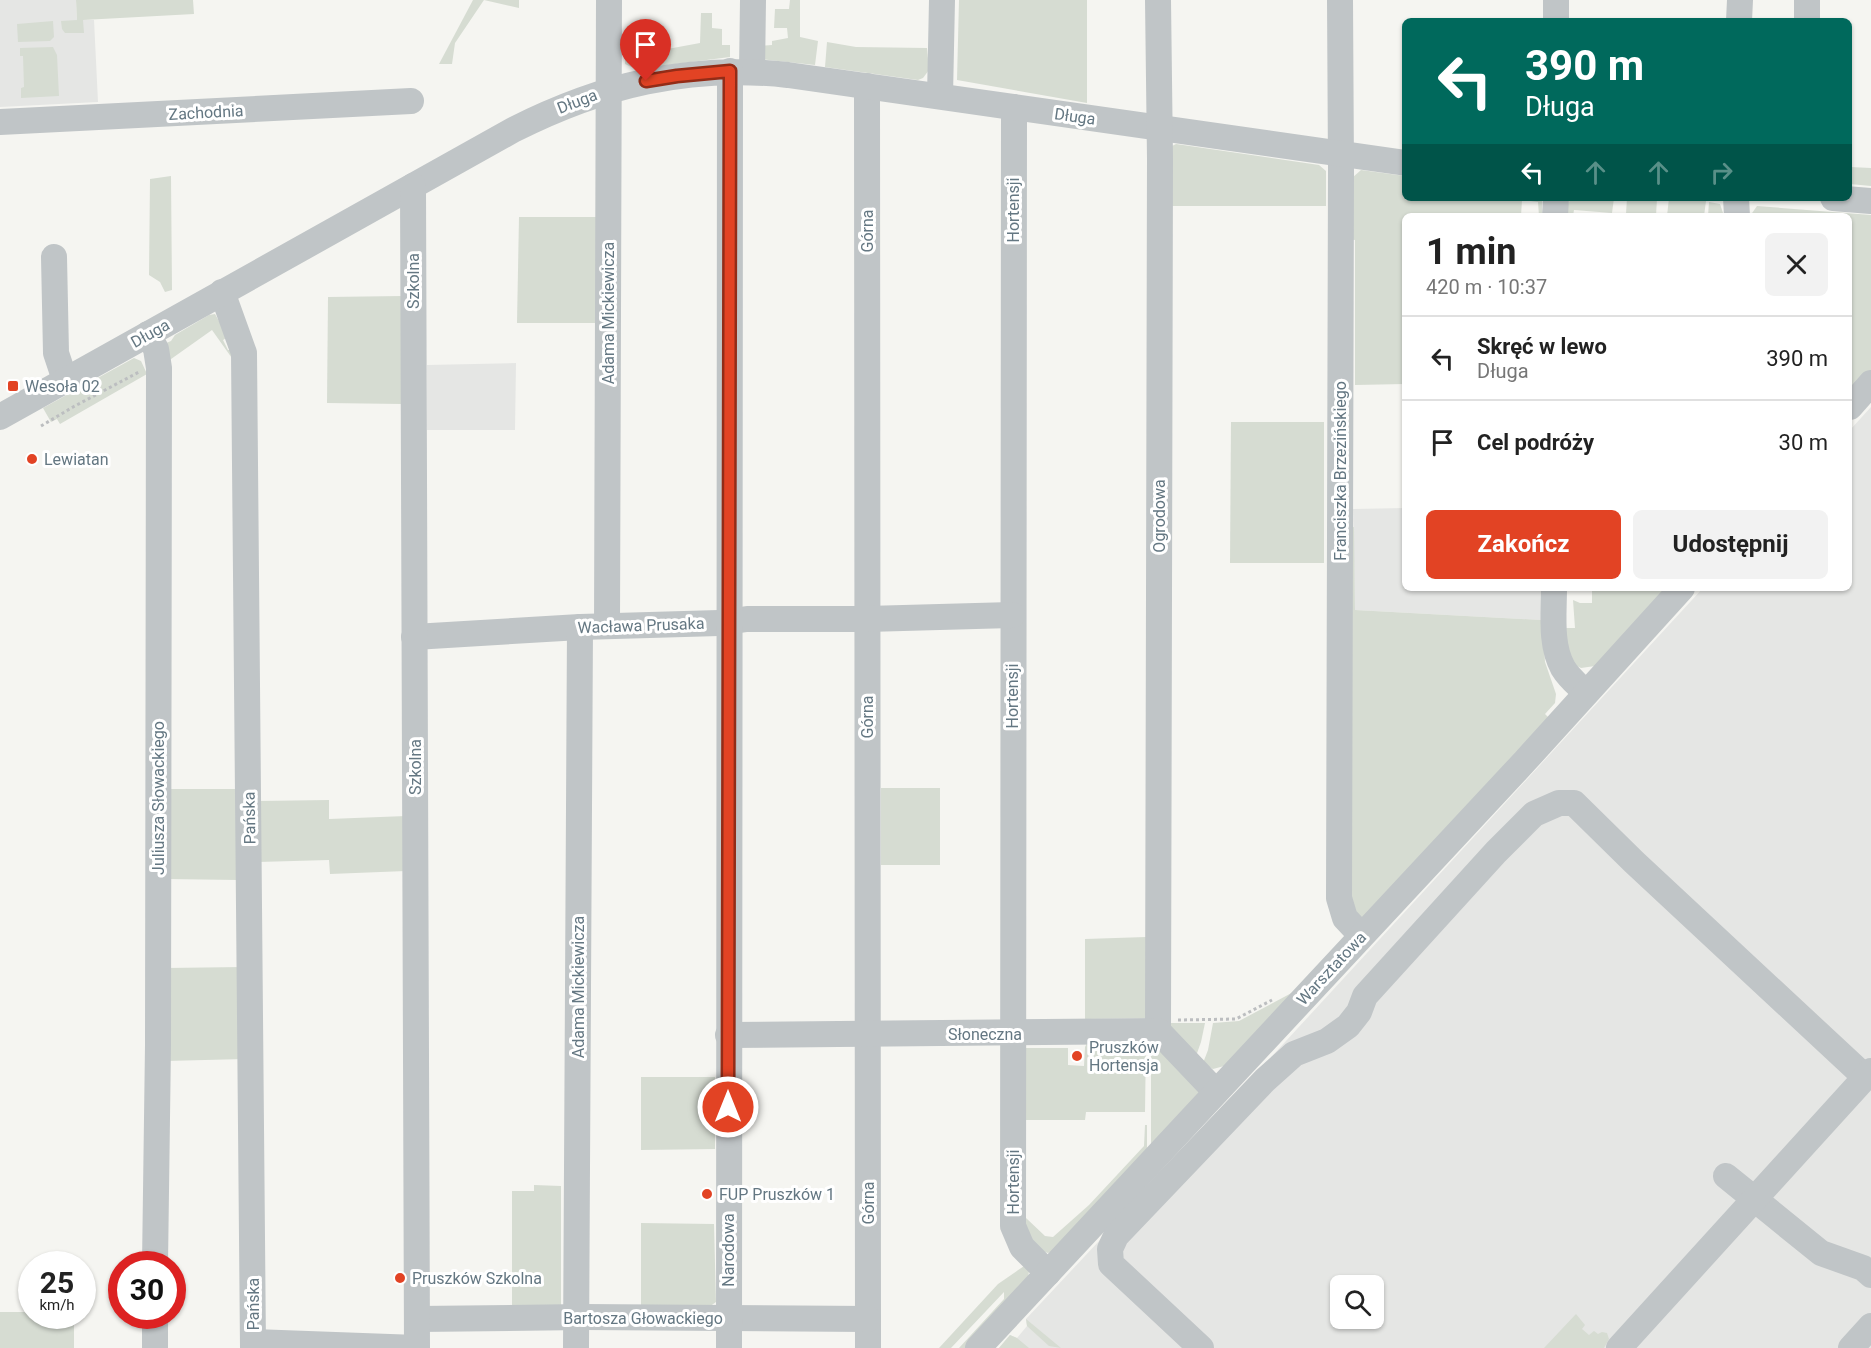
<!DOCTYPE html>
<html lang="pl">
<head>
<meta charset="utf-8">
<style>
  :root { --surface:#fff; --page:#f2f2f2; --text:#222; --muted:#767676; --line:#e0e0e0; --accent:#e24324 }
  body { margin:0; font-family:Roboto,sans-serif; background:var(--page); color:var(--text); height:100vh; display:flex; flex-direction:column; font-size:22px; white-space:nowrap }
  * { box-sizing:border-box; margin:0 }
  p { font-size:20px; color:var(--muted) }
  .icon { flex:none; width:33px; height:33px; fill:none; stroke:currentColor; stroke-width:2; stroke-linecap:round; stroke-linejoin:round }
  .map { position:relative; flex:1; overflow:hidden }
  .side { position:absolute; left:1402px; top:213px; width:450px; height:378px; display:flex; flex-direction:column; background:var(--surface); border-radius:9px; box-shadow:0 2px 4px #0004 }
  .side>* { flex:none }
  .banner { position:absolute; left:1402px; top:18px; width:450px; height:183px; border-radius:9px; box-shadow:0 2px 4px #0004; background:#00695c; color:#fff; overflow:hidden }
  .tools { position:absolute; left:1330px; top:1275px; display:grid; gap:12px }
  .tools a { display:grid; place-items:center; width:54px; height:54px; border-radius:9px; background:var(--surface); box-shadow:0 2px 4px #0004; font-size:30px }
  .speed { position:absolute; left:18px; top:1251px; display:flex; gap:12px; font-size:30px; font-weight:700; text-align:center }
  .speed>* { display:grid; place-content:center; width:78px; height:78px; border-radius:50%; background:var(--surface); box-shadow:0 2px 4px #0004; line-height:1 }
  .speed small { font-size:15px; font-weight:400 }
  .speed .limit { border:9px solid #d22; background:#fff; color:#111 }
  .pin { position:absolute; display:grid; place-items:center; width:51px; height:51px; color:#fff; margin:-62px -26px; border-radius:50% 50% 50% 0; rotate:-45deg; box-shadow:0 0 6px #0007 }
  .pin .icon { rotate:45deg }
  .me { position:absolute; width:66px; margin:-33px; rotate:0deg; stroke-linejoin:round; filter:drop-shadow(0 0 4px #0008) }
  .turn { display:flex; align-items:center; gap:21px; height:126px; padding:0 24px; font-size:27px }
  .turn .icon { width:78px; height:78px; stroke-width:2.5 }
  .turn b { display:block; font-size:42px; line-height:51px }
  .lanes { display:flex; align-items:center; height:57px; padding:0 24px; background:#0003; justify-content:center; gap:30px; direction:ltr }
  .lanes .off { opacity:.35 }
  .round { display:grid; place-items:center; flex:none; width:63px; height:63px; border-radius:9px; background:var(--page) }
  .summary { display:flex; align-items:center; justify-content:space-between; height:102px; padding:0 24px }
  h1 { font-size:36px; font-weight:700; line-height:45px }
  .button { display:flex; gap:12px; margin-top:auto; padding:12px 24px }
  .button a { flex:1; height:69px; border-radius:9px; background:var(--accent); color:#fff; font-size:24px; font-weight:700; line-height:69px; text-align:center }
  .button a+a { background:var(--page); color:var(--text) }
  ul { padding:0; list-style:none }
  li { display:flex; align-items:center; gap:18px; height:84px; padding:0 24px; border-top:2px solid var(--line) }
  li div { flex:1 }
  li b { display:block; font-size:22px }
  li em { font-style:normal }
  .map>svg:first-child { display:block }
  .built { fill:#e5e6e4; fill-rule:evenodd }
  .green { fill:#d6dcd2 }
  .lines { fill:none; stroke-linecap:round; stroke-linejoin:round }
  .path { stroke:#bcbec0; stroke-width:3; stroke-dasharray:3 3; stroke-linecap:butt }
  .minor { stroke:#c0c5c7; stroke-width:26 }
  .route-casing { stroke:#932c17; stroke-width:15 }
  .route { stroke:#e24324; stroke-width:10 }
  .poi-dot { fill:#e24324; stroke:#fff; stroke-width:2 }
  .labels { text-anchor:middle; stroke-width:6; stroke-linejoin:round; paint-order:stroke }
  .street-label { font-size:16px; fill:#647782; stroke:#fff }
  .poi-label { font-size:16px; fill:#647782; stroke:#fff; text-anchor:start }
</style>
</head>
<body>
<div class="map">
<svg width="1871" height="1348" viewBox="0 0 1871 1348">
  <rect width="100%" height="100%" fill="#f5f5f1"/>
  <g class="built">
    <path d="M0,0H76L77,20H94L98,102L0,107Z"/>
    <path d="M516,363L515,430H427V365Z"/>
    <path d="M1871,407V1348H999L1010,1335L1017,1338L1027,1326L1026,1319L1274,1054L1703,588H1850V430ZM1341,1286H1374V1318H1341Z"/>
    <path d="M1405,508L1406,588H1541L1542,620L1355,610L1353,509Z"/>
  </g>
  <g class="green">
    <path d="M76,0H193L194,14L83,20L84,33H65L62,29L61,21L77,20Z"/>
    <path d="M473,0H519V8L484,0L455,43L452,64H439Z"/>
    <path d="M790,0H800V37L818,41L815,65L759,59V46L772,45V41L788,38L787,28H774L775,9H789Z"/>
    <path d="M959,0H1087V103L957,80Z"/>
    <path d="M701,13H712V28L722,29V45H730V57L636,69L625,64V47L635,55L700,43Z"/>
    <path d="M53,21L54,37L50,41L18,42L17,24Z"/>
    <path d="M827,42L856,47L927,48L929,70L923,78L918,80L825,67Z"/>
    <path d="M53,47L57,55L59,96L21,98V88L24,87L23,56H20V48Z"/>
    <path d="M1176,144L1319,165L1326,171V206H1170L1172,146Z"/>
    <path d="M1850,167L1871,168V186L1850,184Z"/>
    <path d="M1361,170L1405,176L1406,198H1542V216H1539L1538,202L1522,200L1521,216H1406L1405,384L1355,385V240L1348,239L1352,178Z"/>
    <path d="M171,176L172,290L165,292L160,282L149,275L150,179Z"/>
    <path d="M1571,198H1614L1612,213L1574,210L1573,216H1562Z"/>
    <path d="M1627,198H1657L1656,216L1626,214Z"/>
    <path d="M1669,198L1706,201L1704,216H1667Z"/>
    <path d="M1709,202L1720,204L1724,216H1708Z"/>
    <path d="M1757,206L1871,215V370L1850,393V216H1745H1750Z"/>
    <path d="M519,217H597L596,323H517Z"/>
    <path d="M402,296V404L327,403L328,297Z"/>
    <path d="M215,314L228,337L223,340L228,350H234V361L212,330L164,364V344L171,341L175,335L209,315Z"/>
    <path d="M134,358L141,361L147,374L60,424L57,419L51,422L43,408Z"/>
    <path d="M1231,422H1324V563H1230Z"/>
    <path d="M1354,527L1355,610L1542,620L1545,662L1556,694L1555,703L1545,714L1549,718L1366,916L1360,918L1350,912L1346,529Z"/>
    <path d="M1573,588H1669L1595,666L1581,668L1573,664L1560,628H1575L1573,600L1580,603H1592V591H1573Z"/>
    <rect x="881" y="788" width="59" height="77"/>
    <path d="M167,789H243L238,880L166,879Z"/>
    <path d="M329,800V819L406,816V871L330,874L329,860L258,862V801Z"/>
    <path d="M1146,937V1018L1085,1019V939Z"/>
    <path d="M243,967L245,1059L165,1061L166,968Z"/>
    <path d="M1299,989L1228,1065L1213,1069L1203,1063L1208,1050L1213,1023L1239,1021Z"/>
    <path d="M1169,1023H1205L1201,1042L1196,1056L1174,1033Z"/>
    <path d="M1146,1040L1145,1112H1086L1085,1120H1026L1025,1048H1068V1065L1084,1066L1085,1047L1088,1041Z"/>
    <path d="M1151,1040L1199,1090V1094L1151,1149Z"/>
    <path d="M641,1077H715V1149L641,1150Z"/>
    <path d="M1145,1125H1147V1152L1056,1250L1048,1253L1036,1249L1020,1213L1026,1211V1218L1045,1236L1053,1237L1089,1205L1144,1146Z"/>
    <path d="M534,1185L561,1186V1306L512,1308V1191H534Z"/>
    <path d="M641,1223L714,1224L716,1302L709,1307L641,1308Z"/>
    <path d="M1027,1264L1029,1271L1028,1278L967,1348H959L1004,1299V1292L951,1348H939L998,1284Z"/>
    <path d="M0,1312H31L32,1316H74V1348H0Z"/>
    <path d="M1576,1314L1585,1325L1582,1329L1589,1335L1594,1331L1598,1334L1602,1332L1607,1333L1609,1339L1604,1348H1544Z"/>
    <path d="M1026,1319L1061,1348L1049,1346L1027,1326Z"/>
    <path d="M1010,1335L1017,1338L1029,1348H999Z"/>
  </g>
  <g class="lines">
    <g class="path">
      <path d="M41,426L73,407L139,372"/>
      <path d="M1178,1020L1236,1019L1272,1000"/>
    </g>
    <g class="minor">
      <path d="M1340,0L1341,170L1339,898L1345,918L1361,935"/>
      <path d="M1556,21V0"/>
      <path d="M1739,21L1740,0"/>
      <path d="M1807,21V0"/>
      <path d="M752,72L753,0"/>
      <path d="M867,86L868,1348"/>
      <path d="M940,96L942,0"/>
      <path d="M1014,107L1013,1226L1022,1247L1048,1273"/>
      <path d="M0,122L411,101"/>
      <path d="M1736,198L1737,216"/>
      <path d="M1833,198L1871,201"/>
      <path d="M1555,216L1556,198"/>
      <path d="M54,257L56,353L65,380"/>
      <path d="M222,292L244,353L253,1348"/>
      <path d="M148,334L156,349L159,368L158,1045L155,1264"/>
      <path d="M1850,407L1871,383"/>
      <path d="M0,417L513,130C602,85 688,64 788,75L1406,163"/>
      <path d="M1554,588C1554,614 1550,645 1563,668C1569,678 1578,685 1586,693"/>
      <path d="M607,626L609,0"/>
      <path d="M414,637L580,627L719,623L747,619H867L1012,615"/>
      <path d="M1158,1031L1160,159L1158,0"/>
      <path d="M1158,1031L1216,1092"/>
      <path d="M728,1035L1158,1031"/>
      <path d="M1726,1176L1821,1253L1863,1268L1871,1275"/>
      <path d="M155,1316V1348"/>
      <path d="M418,1319L584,1317L868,1319"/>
      <path d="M253,1342L417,1348L413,186"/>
      <path d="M576,1348L580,627"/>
      <path d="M729,1348L730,71"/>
      <path d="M978,1348L1525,761L1682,588"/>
      <path d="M1201,1348L1111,1264L1110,1249L1116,1236L1265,1080L1294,1054L1327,1041L1348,1026L1359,1012L1365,996L1496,852L1534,814L1559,803H1574L1634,862L1865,1077"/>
      <path d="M1619,1348L1871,1071"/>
      <path d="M1851,1348L1871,1326"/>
    </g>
  </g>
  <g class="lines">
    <defs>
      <path id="route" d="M646,81L677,76L730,71L728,1107"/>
    </defs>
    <use href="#route" class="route-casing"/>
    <use href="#route" class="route"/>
  </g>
  <g class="poi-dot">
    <rect x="7" y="380" width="12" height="12" rx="3"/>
    <circle cx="32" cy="459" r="6"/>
    <circle cx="1077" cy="1056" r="6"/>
    <circle cx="707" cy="1194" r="6"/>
    <circle cx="400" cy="1278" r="6"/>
  </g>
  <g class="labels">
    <g class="street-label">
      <text transform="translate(577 101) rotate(-21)" y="6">Długa</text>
      <text transform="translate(206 112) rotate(-3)" y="6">Zachodnia</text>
      <text transform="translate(1075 116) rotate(8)" y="6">Długa</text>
      <text transform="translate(1013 210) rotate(-90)" y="6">Hortensji</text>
      <text transform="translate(867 231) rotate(-90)" y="6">Górna</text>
      <text transform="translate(413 281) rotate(-90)" y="6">Szkolna</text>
      <text transform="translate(608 313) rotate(-90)" y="6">Adama Mickiewicza</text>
      <text transform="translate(150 333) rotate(-29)" y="6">Długa</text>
      <text transform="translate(1340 471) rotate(-90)" y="6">Franciszka Brzezińskiego</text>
      <text transform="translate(1159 516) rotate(-90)" y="6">Ogrodowa</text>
      <text transform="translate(641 625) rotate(-2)" y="6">Wacława Prusaka</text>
      <text transform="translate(1012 696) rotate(-90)" y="6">Hortensji</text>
      <text transform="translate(867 717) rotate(-90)" y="6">Górna</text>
      <text transform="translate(415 767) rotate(-90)" y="6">Szkolna</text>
      <text transform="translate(158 798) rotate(-90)" y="6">Juliusza Słowackiego</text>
      <text transform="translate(249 818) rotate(-91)" y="6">Pańska</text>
      <text transform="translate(1331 968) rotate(-47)" y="6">Warsztatowa</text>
      <text transform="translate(578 987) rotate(-90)" y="6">Adama Mickiewicza</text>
      <text x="985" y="1040">Słoneczna</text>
      <text transform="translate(1013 1182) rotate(-90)" y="6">Hortensji</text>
      <text transform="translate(868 1203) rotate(-90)" y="6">Górna</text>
      <text transform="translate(728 1250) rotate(-90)" y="6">Narodowa</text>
      <text transform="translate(253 1304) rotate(-90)" y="6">Pańska</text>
      <text x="643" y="1324">Bartosza Głowackiego</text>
    </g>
    <g class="poi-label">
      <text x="25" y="392">Wesoła 02</text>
      <text x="44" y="465">Lewiatan</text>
      <text x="1089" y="1053">Pruszków<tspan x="1089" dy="18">Hortensja</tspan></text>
      <text x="719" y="1200">FUP Pruszków 1</text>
      <text x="412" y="1284">Pruszków Szkolna</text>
    </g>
  </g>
</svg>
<div class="tools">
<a><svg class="icon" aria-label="search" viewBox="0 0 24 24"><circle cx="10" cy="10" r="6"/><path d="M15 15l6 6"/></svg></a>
</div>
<div class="speed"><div>25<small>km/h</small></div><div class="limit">30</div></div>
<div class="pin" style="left:646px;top:81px;background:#d93025"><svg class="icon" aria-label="arrive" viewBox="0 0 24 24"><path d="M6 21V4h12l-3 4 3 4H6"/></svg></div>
<svg class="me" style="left:728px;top:1107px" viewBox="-20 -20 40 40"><circle r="17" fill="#e24324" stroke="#fff" stroke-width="3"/><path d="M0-11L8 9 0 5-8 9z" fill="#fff"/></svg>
<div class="banner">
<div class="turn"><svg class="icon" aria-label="left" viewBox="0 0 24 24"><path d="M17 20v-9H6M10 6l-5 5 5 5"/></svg><div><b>390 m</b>Długa</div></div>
<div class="lanes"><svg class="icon" aria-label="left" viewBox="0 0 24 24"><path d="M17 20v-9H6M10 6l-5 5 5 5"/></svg><svg class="icon off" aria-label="ahead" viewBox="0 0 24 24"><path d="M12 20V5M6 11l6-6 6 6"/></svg><svg class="icon off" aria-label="ahead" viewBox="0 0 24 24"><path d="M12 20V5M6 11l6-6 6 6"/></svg><svg class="icon off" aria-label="right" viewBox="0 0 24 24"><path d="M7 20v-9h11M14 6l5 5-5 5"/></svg></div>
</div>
<section class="side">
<div class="summary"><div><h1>1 min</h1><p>420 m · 10:37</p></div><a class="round"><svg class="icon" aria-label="close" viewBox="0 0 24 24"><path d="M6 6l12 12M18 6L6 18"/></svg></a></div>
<ul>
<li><svg class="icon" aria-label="left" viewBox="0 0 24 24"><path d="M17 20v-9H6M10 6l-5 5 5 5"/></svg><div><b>Skręć w lewo</b><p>Długa</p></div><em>390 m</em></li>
<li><svg class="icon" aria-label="arrive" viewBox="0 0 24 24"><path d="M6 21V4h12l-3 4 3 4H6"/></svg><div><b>Cel podróży</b></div><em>30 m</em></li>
</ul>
<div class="button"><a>Zakończ</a><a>Udostępnij</a></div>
</section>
</div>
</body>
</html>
